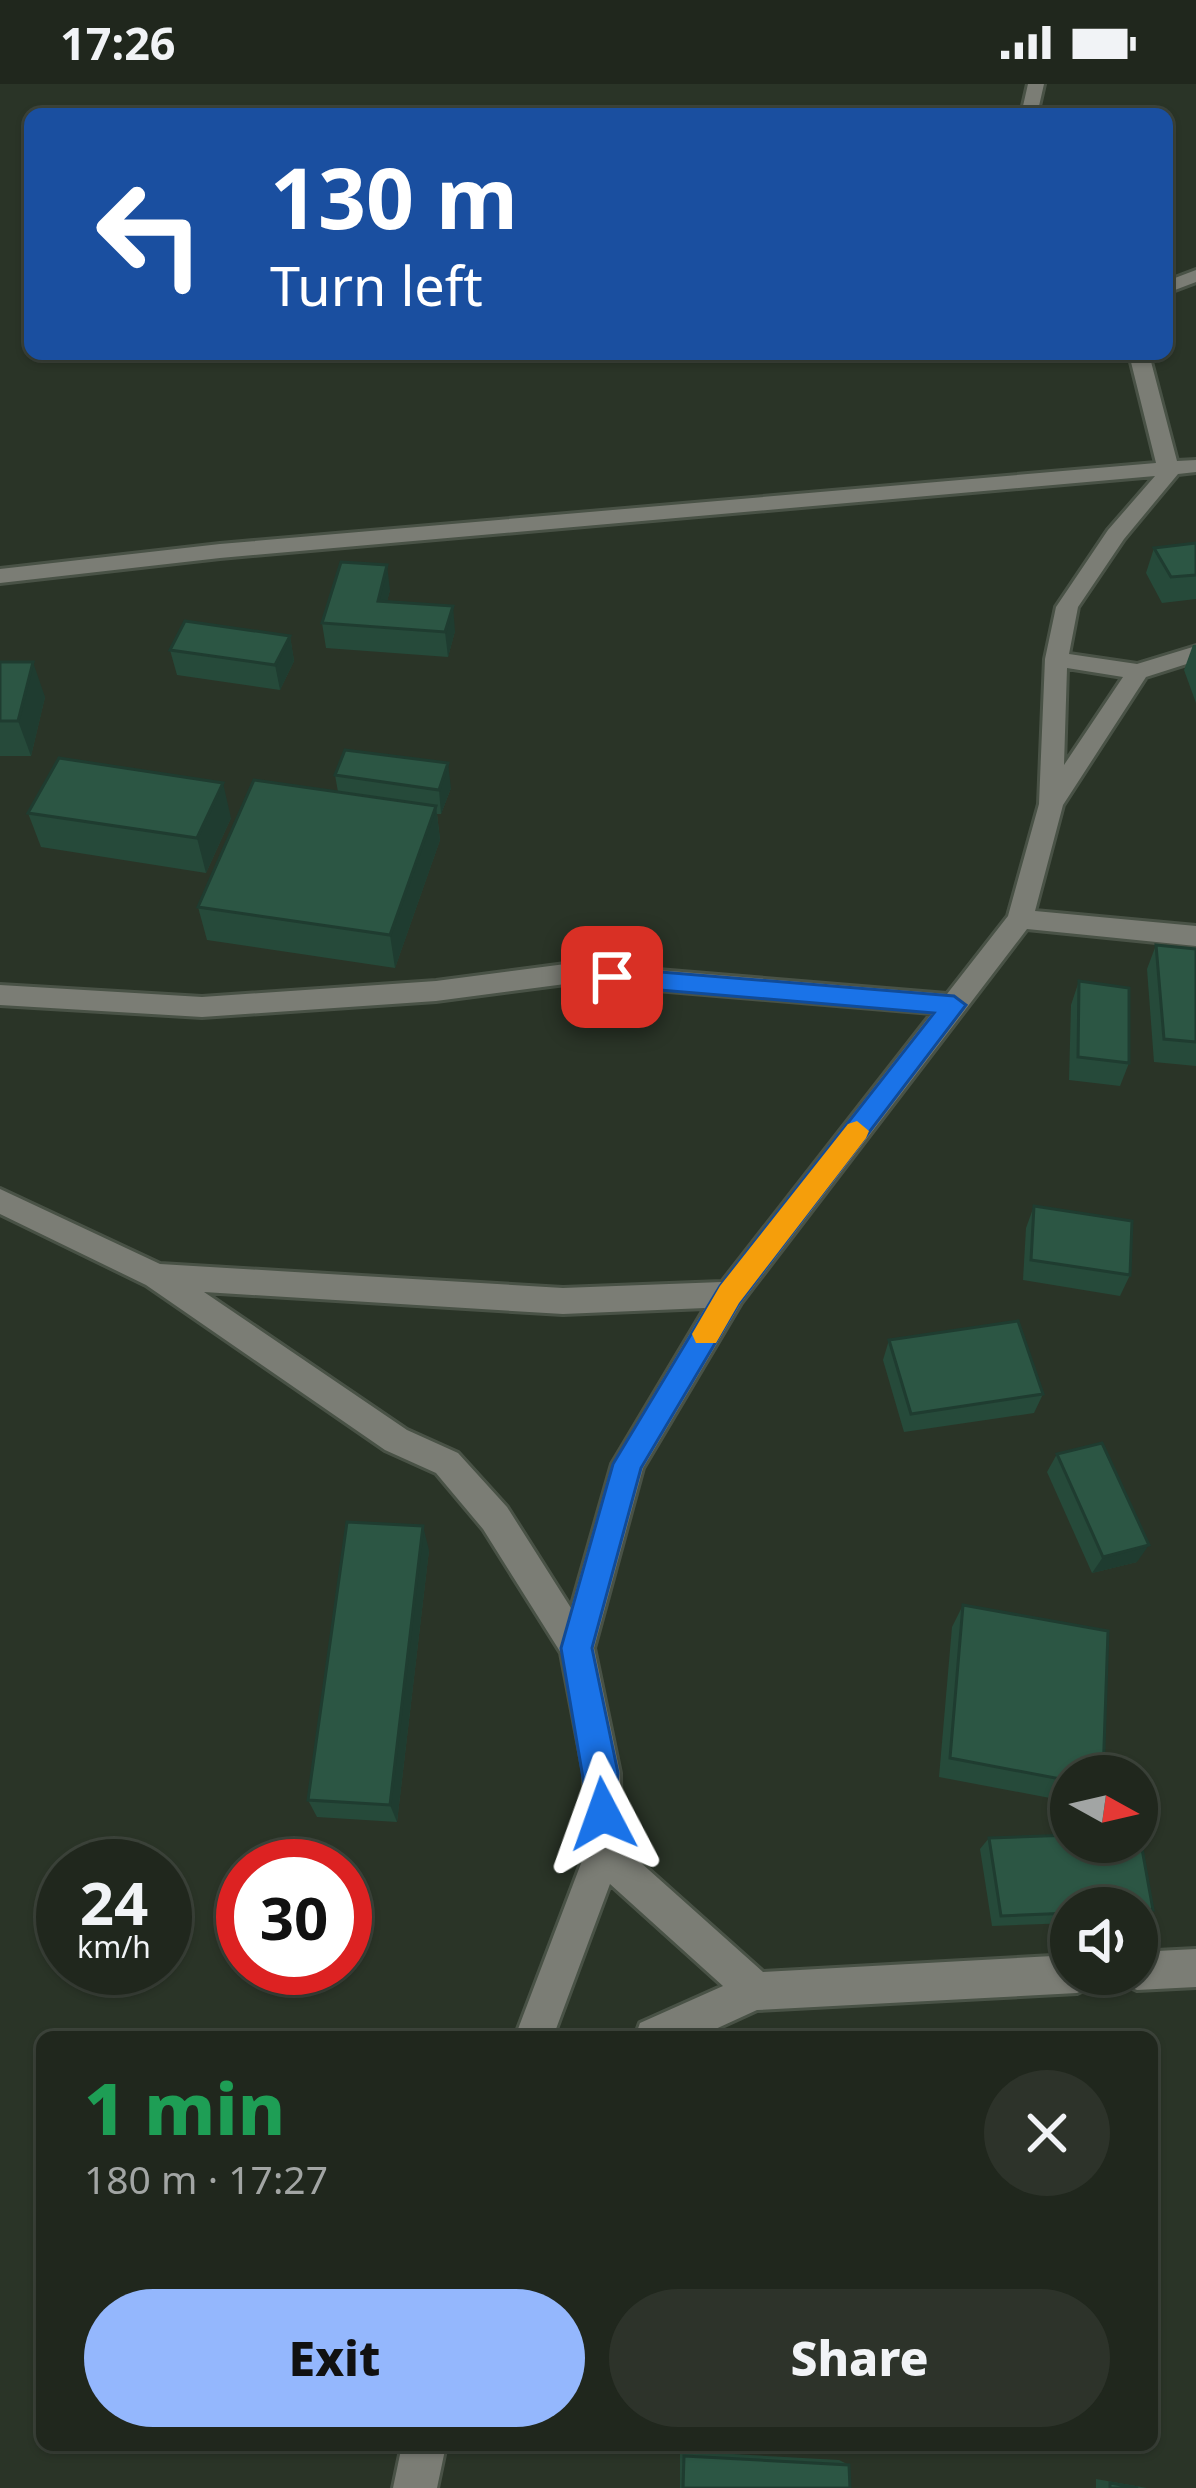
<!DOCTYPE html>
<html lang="en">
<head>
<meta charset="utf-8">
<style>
  :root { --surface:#20271d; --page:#2d332a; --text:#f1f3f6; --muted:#a2a5a4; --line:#3d443b; --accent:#94b7fd }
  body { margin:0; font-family:"Noto Sans",sans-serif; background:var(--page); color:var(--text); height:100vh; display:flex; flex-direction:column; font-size:45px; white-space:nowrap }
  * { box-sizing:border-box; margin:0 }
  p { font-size:39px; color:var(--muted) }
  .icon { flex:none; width:66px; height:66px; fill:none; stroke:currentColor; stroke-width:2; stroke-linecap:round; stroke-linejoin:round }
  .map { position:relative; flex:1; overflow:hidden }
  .panel { position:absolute; left:36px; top:1947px; width:1122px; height:420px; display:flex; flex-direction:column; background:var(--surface); border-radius:18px; box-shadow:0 3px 9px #0004,0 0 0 3px var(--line) }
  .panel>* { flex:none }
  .guide { position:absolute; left:24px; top:24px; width:1149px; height:252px; border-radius:18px; box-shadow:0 3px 9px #0004,0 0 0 3px var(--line); background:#1a4fa0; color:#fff; overflow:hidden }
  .needle { width:78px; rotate:98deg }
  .buttons { position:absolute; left:1050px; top:1671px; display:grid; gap:24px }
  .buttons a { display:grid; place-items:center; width:108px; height:108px; border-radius:50%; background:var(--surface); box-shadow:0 3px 9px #0004,0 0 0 3px var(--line); font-size:60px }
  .speed { position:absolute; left:36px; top:1755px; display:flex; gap:24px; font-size:60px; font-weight:700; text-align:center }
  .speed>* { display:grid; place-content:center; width:156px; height:156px; border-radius:50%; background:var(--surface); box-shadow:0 3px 9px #0004,0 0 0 3px var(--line); line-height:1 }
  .speed small { font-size:30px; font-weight:400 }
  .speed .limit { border:18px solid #d22; background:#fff; color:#111 }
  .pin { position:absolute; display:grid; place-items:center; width:102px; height:102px; color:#fff; margin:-51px; border-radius:24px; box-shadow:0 6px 18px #0006 }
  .me { position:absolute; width:132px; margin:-66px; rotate:356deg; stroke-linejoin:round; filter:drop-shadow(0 0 9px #0008) }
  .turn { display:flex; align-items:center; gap:42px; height:252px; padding:0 48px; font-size:54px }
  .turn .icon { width:156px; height:156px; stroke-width:2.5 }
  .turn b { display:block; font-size:84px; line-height:102px }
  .round { display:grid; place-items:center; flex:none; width:126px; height:126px; border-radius:63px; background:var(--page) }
  .headline { display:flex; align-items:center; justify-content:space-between; height:204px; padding:0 48px }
  h1 { font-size:72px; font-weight:800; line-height:90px; color:#1e9e55 }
  .action { display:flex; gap:24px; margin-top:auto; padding:24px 48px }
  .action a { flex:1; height:138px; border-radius:72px; background:var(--accent); color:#111; font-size:48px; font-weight:800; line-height:138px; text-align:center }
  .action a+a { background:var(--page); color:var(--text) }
  .status { display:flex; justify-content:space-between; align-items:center; height:84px; padding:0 60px; background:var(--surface); direction:ltr }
  .status svg { height:33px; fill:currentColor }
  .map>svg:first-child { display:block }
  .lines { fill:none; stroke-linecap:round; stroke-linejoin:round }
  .minor-casing { stroke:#495246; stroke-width:6 }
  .minor { fill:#7b7d75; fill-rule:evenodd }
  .wall { fill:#264a3a }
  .shaded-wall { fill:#1f3c30 }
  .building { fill:#2c5644; stroke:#1f3c30; stroke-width:3 }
  .route { fill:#1a73e8; stroke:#114b97; stroke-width:3 }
  .slow { fill:#f59e0b }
</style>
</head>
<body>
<div class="status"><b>17:26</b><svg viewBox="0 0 49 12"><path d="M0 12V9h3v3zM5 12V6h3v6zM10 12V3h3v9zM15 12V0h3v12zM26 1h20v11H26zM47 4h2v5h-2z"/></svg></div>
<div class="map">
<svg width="1196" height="2404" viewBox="0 0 1196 2404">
  <rect width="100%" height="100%" fill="#2a3427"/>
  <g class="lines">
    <defs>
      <g id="minor">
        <path d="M1028,0H1044L1039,22L1043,30H1027L1023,22Z"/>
        <path d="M1196,186V198L1167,209V197Z"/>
        <path d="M1129,270H1149L1177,377L1196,376V388L1178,390L1124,455L1078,523L1069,570L1137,580L1196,562V577L1146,593L1063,721L1035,827L1196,842V862L1027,845L741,1219L643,1384L594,1564L620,1689L621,1761L763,1888L1071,1871V1890H1096L1090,1903L1077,1909L757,1926L698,1953H635L640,1939L723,1902L610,1800L553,1953H515L585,1769L584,1689L561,1569L483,1445L436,1389L385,1366L146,1201L0,1130V1105L160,1180L563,1204L722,1198L932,929L573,899L436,917L202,933L0,921V901L202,913L436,897L573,879L947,910L1008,832L1039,720L1045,575L1056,523L1108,446L1155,392L220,474L0,499V485L220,460L1156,379ZM1067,584L1123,593L1064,681ZM204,1208L563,1230L705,1224L612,1380L571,1524L507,1423L458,1369L407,1346Z"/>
        <path d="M1196,1865V1903L1137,1906L1124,1900L1119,1890H1137V1868Z"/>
        <path d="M402,2361H446L437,2404H393Z"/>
      </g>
    </defs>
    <use href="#minor" class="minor-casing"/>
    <use href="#minor" class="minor"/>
  </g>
  <g class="wall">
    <path d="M1196,459V515L1162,519L1146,489L1154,464Z"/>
    <path d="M390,506L387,517L455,547L448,573L326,564L322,539Z"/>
    <path d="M290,552L294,577L280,606L177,591L170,566Z"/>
    <path d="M1193,561H1196V619L1184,586Z"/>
    <path d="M0,578L45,613L31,672H0Z"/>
    <path d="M335,691L451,704L441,730H437L440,756L395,884L207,856L198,823L338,708Z"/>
    <path d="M28,729L231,734L206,789L41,763Z"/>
    <path d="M1156,861L1196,865V982L1154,978L1147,885Z"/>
    <path d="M1079,897L1129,979L1120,1002L1069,996L1071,921Z"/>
    <path d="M1034,1122L1130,1191L1120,1212L1023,1196L1026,1144Z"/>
    <path d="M889,1256L1043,1310L1034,1329L904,1348L883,1276Z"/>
    <path d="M1057,1370L1137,1478L1092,1489L1047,1388Z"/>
    <path d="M429,1466L397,1738L317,1733L308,1716Z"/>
    <path d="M963,1521L1071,1692V1718L939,1693L952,1543Z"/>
    <path d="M989,1754L1153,1826L1137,1836V1824H1071V1839L992,1842L980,1765Z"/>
    <path d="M680,2367L839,2376L849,2381L850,2404H680Z"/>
    <path d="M1096,2395L1147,2404H1096Z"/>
  </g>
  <g class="shaded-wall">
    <path d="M387,481L390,506L381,542L378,517Z"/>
    <path d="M453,522L455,547L448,573L445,548Z"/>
    <path d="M290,552L294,577L280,606L275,581Z"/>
    <path d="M33,578L45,613L31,672L18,637Z"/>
    <path d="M448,679L451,704L441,730L439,706Z"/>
    <path d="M223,699L231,734L206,789L197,754Z"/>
    <path d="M436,722L440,756L395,884L390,851Z"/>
    <path d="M423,1442L429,1466L397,1738L390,1721Z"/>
    <path d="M1149,1461L1137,1478L1092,1489L1103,1473Z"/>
  </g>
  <g class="building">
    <path d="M1196,459V491L1171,493L1154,464Z"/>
    <path d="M341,478L387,481L378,517L453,522L445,548L322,539Z"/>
    <path d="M185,537L290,552L275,581L170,566Z"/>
    <path d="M0,578H33L18,637H0Z"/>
    <path d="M345,666L448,679L439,706L335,691Z"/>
    <path d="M59,674L223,699L197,754L28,729Z"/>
    <path d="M254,696L436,722L390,851L198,823Z"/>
    <path d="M1156,861L1196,865V958L1164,955Z"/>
    <path d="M1079,897L1129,904V979L1078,973Z"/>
    <path d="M1034,1122L1132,1137L1130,1191L1031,1176Z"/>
    <path d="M1018,1237L1043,1310L911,1330L889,1256Z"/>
    <path d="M1102,1359L1149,1461L1103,1473L1057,1370Z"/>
    <path d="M347,1438L423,1442L390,1721L308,1716Z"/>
    <path d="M963,1521L1108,1547L1103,1692H1071V1697L950,1674Z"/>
    <path d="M1137,1748H1139L1153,1826L1071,1824V1829L1001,1832L989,1754L1071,1751V1758H1137Z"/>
    <path d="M684,2372L849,2381L850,2404H683Z"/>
    <path d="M1110,2399L1138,2404H1110Z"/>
  </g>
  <path class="route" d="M612,884L954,912L966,921L739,1219L641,1384L592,1564L618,1689L614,1741L603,1746L591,1741L561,1564L613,1380L720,1202L934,929L612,902L600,893Z"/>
  <path class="slow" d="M857,1037L869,1047L866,1054L739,1219L716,1259H696L692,1250L720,1202L848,1040Z"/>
</svg>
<div class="buttons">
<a><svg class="needle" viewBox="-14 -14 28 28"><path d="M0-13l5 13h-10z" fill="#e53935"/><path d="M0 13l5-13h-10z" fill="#a2a5a4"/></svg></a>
<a><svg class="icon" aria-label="sound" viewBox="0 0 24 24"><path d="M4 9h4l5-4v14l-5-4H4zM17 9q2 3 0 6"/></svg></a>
</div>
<div class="speed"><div>24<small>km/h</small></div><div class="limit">30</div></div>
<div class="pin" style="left:612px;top:893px;background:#d93025"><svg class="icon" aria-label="arrive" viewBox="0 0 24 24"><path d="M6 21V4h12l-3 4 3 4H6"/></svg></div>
<svg class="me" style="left:603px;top:1730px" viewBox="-20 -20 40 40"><path d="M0-17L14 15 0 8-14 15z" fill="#1a73e8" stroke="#fff" stroke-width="4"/></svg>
<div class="guide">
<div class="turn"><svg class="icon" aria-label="left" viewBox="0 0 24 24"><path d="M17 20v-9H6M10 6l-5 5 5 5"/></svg><div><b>130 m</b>Turn left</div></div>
</div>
<section class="panel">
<div class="headline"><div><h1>1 min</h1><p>180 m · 17:27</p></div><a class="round"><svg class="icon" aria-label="close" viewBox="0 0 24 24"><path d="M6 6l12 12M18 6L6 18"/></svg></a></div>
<div class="action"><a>Exit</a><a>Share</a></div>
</section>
</div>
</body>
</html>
